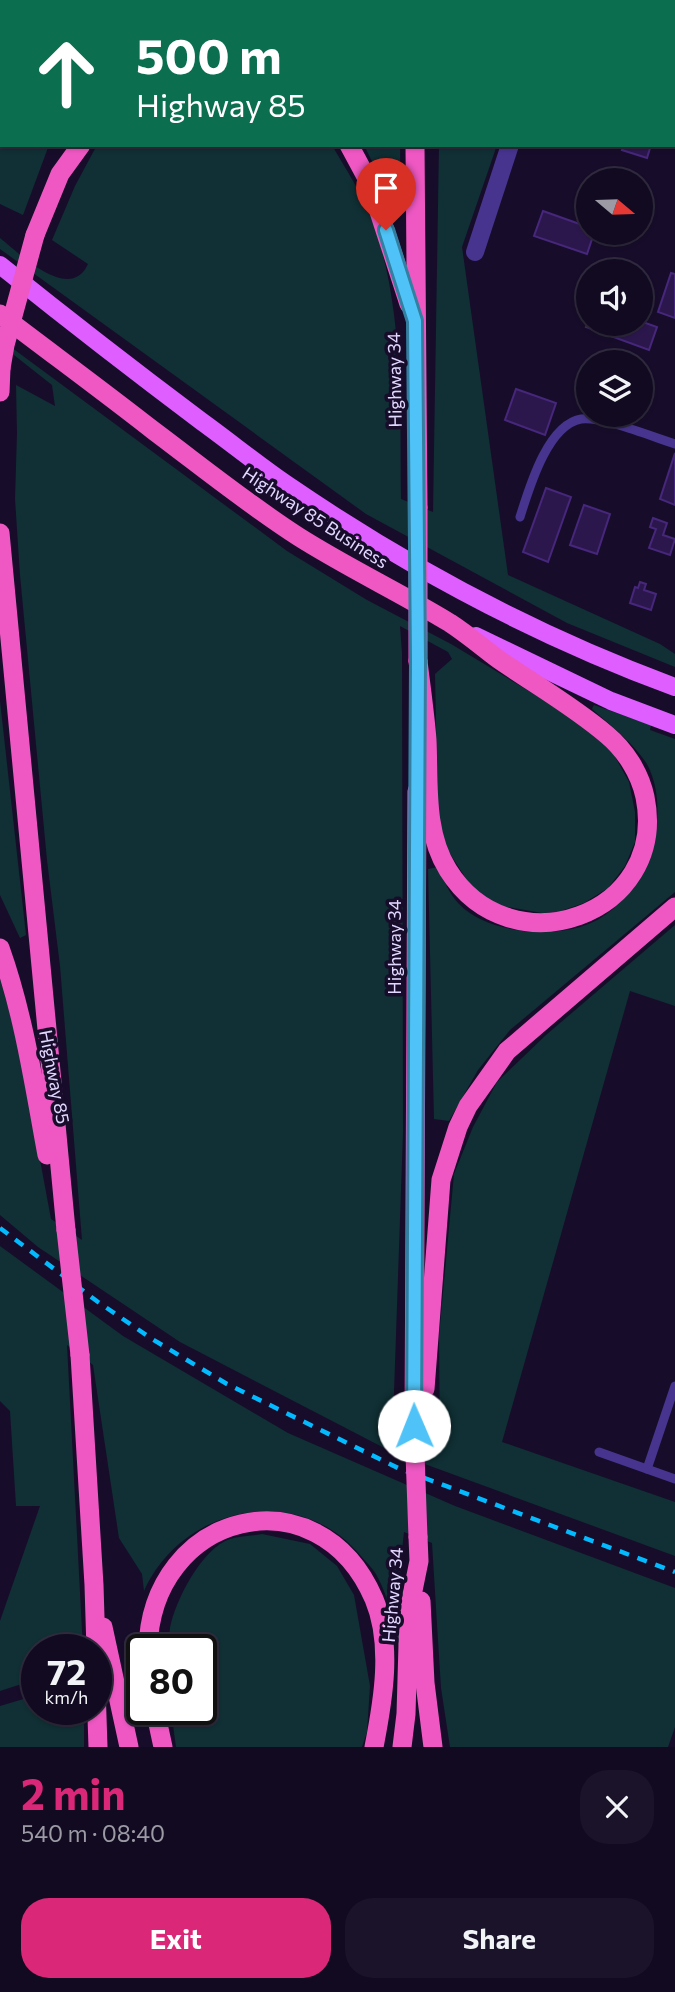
<!DOCTYPE html>
<html lang="en">
<head>
<meta charset="utf-8">
<style>
  :root { --surface:#110a20; --page:#1a1329; --text:#f1f3f6; --muted:#9c9aa5; --line:#302b3e; --accent:#db2777 }
  body { margin:0; font-family:Commissioner,sans-serif; background:var(--page); color:var(--text); height:100vh; display:flex; flex-direction:column; font-size:26px; white-space:nowrap }
  * { box-sizing:border-box; margin:0 }
  p { font-size:23px; color:var(--muted) }
  .icon { flex:none; width:38px; height:38px; fill:none; stroke:currentColor; stroke-width:2; stroke-linecap:round; stroke-linejoin:round }
  .map { position:relative; height:1747px; overflow:hidden }
  .panel { display:flex; flex-direction:column; background:var(--surface); flex:1 }
  .panel>* { flex:none }
  .banner { position:absolute; left:0px; top:0px; width:676px; height:147px; box-shadow:0 2px 5px #0004,0 0 0 2px var(--line); background:#0b6e4f; color:#fff; overflow:hidden }
  .needle { width:46px; rotate:109deg }
  .controls { position:absolute; left:576px; top:168px; display:grid; gap:14px }
  .controls a { display:grid; place-items:center; width:77px; height:77px; border-radius:50%; background:var(--surface); box-shadow:0 2px 5px #0004,0 0 0 2px var(--line); font-size:35px }
  .speed { position:absolute; left:21px; top:1634px; display:flex; gap:14px; font-size:35px; font-weight:700; text-align:center }
  .speed>* { display:grid; place-content:center; width:91px; height:91px; border-radius:50%; background:var(--surface); box-shadow:0 2px 5px #0004,0 0 0 2px var(--line); line-height:1 }
  .speed small { font-size:18px; font-weight:400 }
  .speed .limit { border:4px solid #111; border-radius:10px; background:#fff; color:#111 }
  .pin { position:absolute; display:grid; place-items:center; width:60px; height:60px; color:#fff; margin:-72px -30px; border-radius:50% 50% 50% 0; rotate:-45deg; box-shadow:0 0 7px #0007 }
  .pin .icon { rotate:45deg }
  .me { position:absolute; width:77px; margin:-38px; rotate:359deg; stroke-linejoin:round; filter:drop-shadow(0 0 5px #0008) }
  .turn { display:flex; align-items:center; gap:24px; height:147px; padding:0 21px; font-size:32px }
  .turn .icon { width:91px; height:91px; stroke-width:2.5 }
  .turn b { display:block; font-size:49px; line-height:60px }
  .round { display:grid; place-items:center; flex:none; width:74px; height:74px; border-radius:28px; background:var(--page) }
  .headline { display:flex; align-items:center; justify-content:space-between; height:119px; padding:0 21px }
  h1 { font-size:42px; font-weight:700; line-height:52px; color:var(--accent) }
  .button { display:flex; gap:14px; margin-top:auto; padding:14px 21px }
  .button a { flex:1; height:80px; border-radius:28px; background:var(--accent); color:#fff; font-size:28px; font-weight:700; line-height:80px; text-align:center }
  .button a+a { background:var(--page); color:var(--text) }
  .map>svg:first-child { display:block }
  .green { fill:#103035 }
  .building { fill:#2c174d; stroke:#46277c; stroke-width:2 }
  .lines { fill:none; stroke-linecap:round; stroke-linejoin:round }
  .service { stroke:#47348e; stroke-width:9 }
  .minor { stroke:#47348e; stroke-width:18 }
  .primary { stroke:#df5eff; stroke-width:18 }
  .trunk { stroke:#ef58c3; stroke-width:19 }
  .rail { stroke:#03baff; stroke-width:4.5; stroke-dasharray:10 9; stroke-linecap:butt }
  .trunk-bridge { stroke:#ef58c3; stroke-width:19 }
  .route-casing { stroke:#337fa1; stroke-width:18 }
  .route { stroke:#4fc3f7; stroke-width:12 }
  .labels { text-anchor:middle; stroke-width:7; stroke-linejoin:round; paint-order:stroke }
  .street-label { font-size:18px; fill:#e2d7ff; stroke:#170d2a }
</style>
</head>
<body>
<div class="map">
<svg width="675" height="1747" viewBox="0 0 675 1747">
  <rect width="100%" height="100%" fill="#170d2a"/>
  <g class="green">
    <path d="M0,2L2,145H49L23,215L0,204Z"/>
    <path d="M97,145H332C345,168 361,192 371,216C404,306 400,405 401,499L433,512L439,145H497L462,247L508,575L660,644L675,654V667L567,623L366,514L0,249V238C19,253 70,304 88,264L52,240L75,186Z"/>
    <path d="M364,145H400L401,216L398,214Z"/>
    <path d="M0,339L287,551L367,600L451,644L572,717L613,753L629,782L635,812V842L625,866L608,888L584,903L558,912L542,913L502,906L476,894L447,849L438,819L435,674L452,659L448,652L400,626L402,653L403,1132L393,1421L440,1441L439,1336L454,1174L473,1127L497,1082L546,1035L675,925V1006L630,991L502,1442L675,1502V1556L392,1452L180,1342L38,1247L0,1215V979L18,1042L51,1219L82,1240L60,966L47,860L20,575L15,499L17,433L16,385L55,406L52,385L0,344Z"/>
    <path d="M0,701L26,935L20,938L0,895Z"/>
    <path d="M594,705L651,725L650,730L675,739V892L510,1030L478,1070L449,1121L434,1119L428,869L438,867C444,880 449,894 459,904C487,934 555,939 591,923C644,899 674,819 648,766C637,746 609,724 592,709Z"/>
    <path d="M0,1246L123,1336L288,1433L455,1506L675,1588V1727L668,1747H450L441,1688L432,1543L404,1532L400,1568L403,1599L399,1647C393,1624 389,1597 377,1576C373,1568 365,1561 360,1555C298,1481 182,1506 144,1591L142,1574L119,1538L93,1365L67,1345L83,1650H37V1679L0,1691V1621L40,1506H16L10,1411L0,1401Z"/>
    <path d="M262,1534L310,1544L337,1566L354,1595L370,1686L367,1732L362,1747H176L171,1710H201V1650H169C169,1643 169,1635 170,1628C175,1601 202,1548 230,1539C240,1536 252,1536 262,1534Z"/>
    <path d="M37,1695V1710H84V1747H0V1706Z"/>
  </g>
  <g class="building">
    <path d="M647,0H675V73L674,2H646Z"/>
    <path d="M624,145H651L647,158L622,150Z"/>
    <path d="M543,211L588,227V233H594L587,254L534,236Z"/>
    <path d="M671,273L675,274V318L658,312Z"/>
    <path d="M640,321L657,327L649,350L586,327L588,323L640,324Z"/>
    <path d="M516,389L556,403L545,435L505,420Z"/>
    <path d="M675,453V505L660,499Z"/>
    <path d="M546,488L571,497L548,562L523,552Z"/>
    <path d="M584,505L610,514L597,554L570,545Z"/>
    <path d="M653,518L667,523L663,535L675,539L670,555L649,548L656,529L650,527Z"/>
    <path d="M640,582L646,584L644,590L656,594L651,610L630,603L635,587L638,588Z"/>
  </g>
  <g class="lines">
    <g class="service">
      <path d="M520,517C529,489 547,425 581,419C601,416 653,437 675,444"/>
      <path d="M599,1452L675,1479"/>
      <path d="M647,1469L675,1386"/>
    </g>
    <g class="minor">
      <path d="M559,2V0"/>
      <path d="M475,252L510,145"/>
    </g>
    <g class="primary">
      <path d="M0,265C66,318 133,370 201,421C230,442 257,464 286,484C406,566 539,637 675,687"/>
      <path d="M476,636L611,701L675,725"/>
    </g>
    <g class="trunk">
      <path d="M22,0L24,2"/>
      <path d="M209,0L211,2"/>
      <path d="M181,2L182,0"/>
      <path d="M422,2V0"/>
      <path d="M437,2L438,0"/>
      <path d="M349,145L370,184L409,304"/>
      <path d="M415,145L418,507"/>
      <path d="M35,235L60,174L81,145"/>
      <path d="M0,314C51,353 103,391 154,431C202,467 249,505 299,537C348,568 401,593 450,623C467,634 482,647 498,659C534,684 573,706 607,735C625,750 640,773 645,797C669,915 511,971 448,870C424,832 429,783 427,740C425,714 421,687 418,661"/>
      <path d="M0,392L1,368"/>
      <path d="M0,533L66,1230"/>
      <path d="M0,948C24,1015 34,1085 47,1155"/>
      <path d="M80,1355L94,1585L96,1650"/>
      <path d="M425,1389L441,1180L458,1127L468,1106L507,1051L675,907"/>
      <path d="M414,1426L417,791"/>
      <path d="M421,1601L425,1683L433,1747"/>
      <path d="M103,1627L129,1747"/>
      <path d="M148,1650C150,1512 318,1469 374,1599C393,1644 383,1701 374,1747"/>
      <path d="M96,1687L98,1747"/>
      <path d="M155,1710L163,1747"/>
      <path d="M402,1747L406,1714L409,1610L419,1561L418,1537"/>
    </g>
    <path class="rail" d="M0,1228L98,1302L152,1339L227,1384L398,1468L675,1572"/>
    <g class="trunk-bridge">
      <path d="M1,368L5,345L35,235"/>
      <path d="M418,507V661"/>
      <path d="M66,1230L80,1355"/>
      <path d="M414,1426L418,1537"/>
    </g>
  </g>
  <g class="lines">
    <defs>
      <path id="route" d="M386,230L415,321L418,661L414,1426"/>
    </defs>
    <use href="#route" class="route-casing"/>
    <use href="#route" class="route"/>
  </g>
  <g class="labels">
    <g class="street-label">
      <text transform="translate(395 380) rotate(-91)" y="6">Highway 34</text>
      <text transform="translate(315 518) rotate(33)" y="6">Highway 85 Business</text>
      <text transform="translate(395 947) rotate(-90)" y="6">Highway 34</text>
      <text transform="translate(54 1077) rotate(79)" y="6">Highway 85</text>
      <text transform="translate(393 1595) rotate(-85)" y="6">Highway 34</text>
    </g>
  </g>
</svg>
<div class="controls">
<a><svg class="needle" viewBox="-14 -14 28 28"><path d="M0-13l5 13h-10z" fill="#e53935"/><path d="M0 13l5-13h-10z" fill="#9c9aa5"/></svg></a>
<a><svg class="icon" aria-label="sound" viewBox="0 0 24 24"><path d="M4 9h4l5-4v14l-5-4H4zM17 9q2 3 0 6"/></svg></a>
<a><svg class="icon" aria-label="layers" viewBox="0 0 24 24"><path d="M12 4l9 5-9 5-9-5zM3 14l9 5 9-5"/></svg></a>
</div>
<div class="speed"><div>72<small>km/h</small></div><div class="limit">80</div></div>
<div class="pin" style="left:386px;top:230px;background:#d93025"><svg class="icon" aria-label="arrive" viewBox="0 0 24 24"><path d="M6 21V4h12l-3 4 3 4H6"/></svg></div>
<svg class="me" style="left:414px;top:1426px" viewBox="-20 -20 40 40"><circle r="19" fill="#fff"/><path d="M0-13L10 11 0 6-10 11z" fill="#4fc3f7"/></svg>
<div class="banner">
<div class="turn"><svg class="icon" aria-label="ahead" viewBox="0 0 24 24"><path d="M12 20V5M6 11l6-6 6 6"/></svg><div><b>500 m</b>Highway 85</div></div>
</div>
</div>
<section class="panel">
<div class="headline"><div><h1>2 min</h1><p>540 m · 08:40</p></div><a class="round"><svg class="icon" aria-label="close" viewBox="0 0 24 24"><path d="M6 6l12 12M18 6L6 18"/></svg></a></div>
<div class="button"><a>Exit</a><a>Share</a></div>
</section>
</body>
</html>
